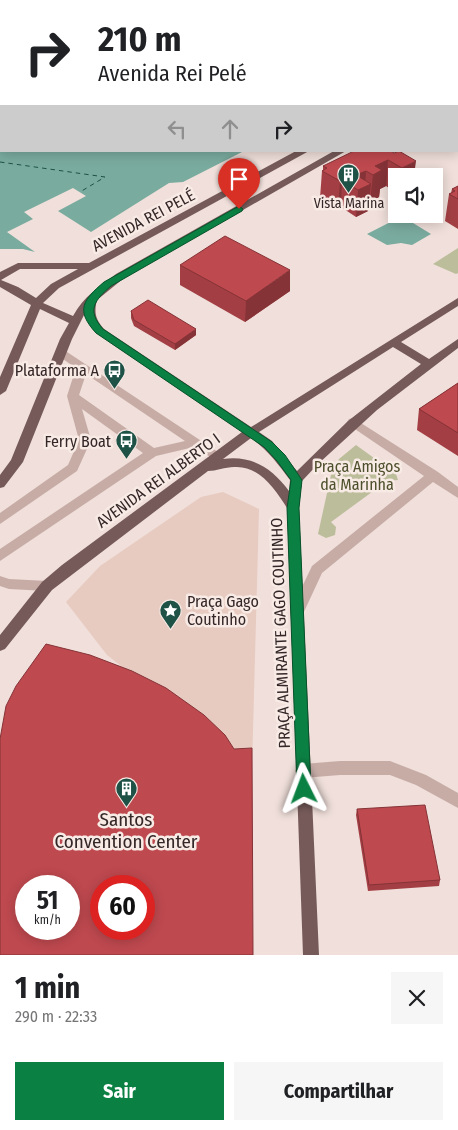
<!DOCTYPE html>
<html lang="pt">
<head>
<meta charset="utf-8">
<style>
  :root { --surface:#fff; --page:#f6f6f6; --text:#202124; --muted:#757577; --accent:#0b8043 }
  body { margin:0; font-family:"Fira Sans Condensed",sans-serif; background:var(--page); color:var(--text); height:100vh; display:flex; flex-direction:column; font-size:19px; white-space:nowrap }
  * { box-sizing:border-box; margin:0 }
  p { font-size:16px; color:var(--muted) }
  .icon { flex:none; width:28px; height:28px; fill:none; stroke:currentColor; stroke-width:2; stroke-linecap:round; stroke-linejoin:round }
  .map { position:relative; height:955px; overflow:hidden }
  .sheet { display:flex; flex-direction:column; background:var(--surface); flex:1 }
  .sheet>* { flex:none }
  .guide { position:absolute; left:0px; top:0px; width:459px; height:152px; box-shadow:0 2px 12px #0003; background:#fff; color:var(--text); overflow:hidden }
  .tools { position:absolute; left:388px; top:168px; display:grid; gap:10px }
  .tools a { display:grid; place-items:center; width:55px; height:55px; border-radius:0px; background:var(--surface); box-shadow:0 2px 12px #0003; font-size:25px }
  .speed { position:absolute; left:15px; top:875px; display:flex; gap:10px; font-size:25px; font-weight:700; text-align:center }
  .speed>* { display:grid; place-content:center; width:65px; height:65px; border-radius:50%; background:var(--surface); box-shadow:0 2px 12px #0003; line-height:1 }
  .speed small { font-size:12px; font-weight:400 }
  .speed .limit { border:8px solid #d22; background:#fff; color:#111 }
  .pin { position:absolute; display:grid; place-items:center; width:42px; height:42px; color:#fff; margin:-51px -21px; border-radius:50% 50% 50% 0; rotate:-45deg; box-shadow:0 0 5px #0007 }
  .pin .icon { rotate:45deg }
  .me { position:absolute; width:55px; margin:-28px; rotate:357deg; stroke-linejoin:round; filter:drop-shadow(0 0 4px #0008) }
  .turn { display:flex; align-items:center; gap:18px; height:105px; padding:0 15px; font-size:22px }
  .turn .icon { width:65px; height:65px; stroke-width:2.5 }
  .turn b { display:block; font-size:35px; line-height:42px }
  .lanes { display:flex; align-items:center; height:48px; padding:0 15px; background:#0003; justify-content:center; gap:25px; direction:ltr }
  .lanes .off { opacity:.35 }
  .round { display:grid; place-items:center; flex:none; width:52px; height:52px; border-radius:0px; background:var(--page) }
  .overview { display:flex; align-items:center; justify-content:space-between; height:85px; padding:0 15px }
  h1 { font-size:30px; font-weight:700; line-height:38px }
  .action { display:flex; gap:10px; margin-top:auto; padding:10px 15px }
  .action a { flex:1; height:58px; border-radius:0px; background:var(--accent); color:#fff; font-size:20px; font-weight:700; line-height:58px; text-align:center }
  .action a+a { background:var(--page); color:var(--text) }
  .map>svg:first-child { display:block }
  .green { fill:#bcbd9b }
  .plaza { fill:#e7cbc1 }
  .water { fill:#7aab9f }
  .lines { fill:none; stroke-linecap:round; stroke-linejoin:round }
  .ferry { stroke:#1f5247; stroke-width:1; stroke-dasharray:4.5 4; stroke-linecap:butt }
  .minor { fill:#c7aca6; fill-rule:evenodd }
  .major { fill:#755a59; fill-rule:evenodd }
  .wall { fill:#a33f44 }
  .shaded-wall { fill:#853337 }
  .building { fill:#be494f; stroke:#853337; fill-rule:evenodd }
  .route { fill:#0b8043; stroke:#07532c }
  .labels { text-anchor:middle; stroke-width:5; stroke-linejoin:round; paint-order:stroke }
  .far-poi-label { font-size:14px; fill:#332727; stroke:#f8eae5 }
  .street-label { font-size:16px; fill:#332727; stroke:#f8eae5 }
  .poi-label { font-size:16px; fill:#332727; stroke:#f8eae5; text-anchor:end }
  .park-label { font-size:16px; fill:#4d502c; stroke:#f8eae5 }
  .near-poi-label { font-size:19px; fill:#332727; stroke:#f8eae5 }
</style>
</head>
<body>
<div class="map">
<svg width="458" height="955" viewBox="0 0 458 955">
  <rect width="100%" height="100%" fill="#f0dfda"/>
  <g class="green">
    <path d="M458,248V273L456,274L433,264Z"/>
    <path d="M356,445L396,474L398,480L387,481L331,522L336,527L335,535L326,538L318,534L331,475L339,459Z"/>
  </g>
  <path class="plaza" d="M223,492L259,509L252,768L107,655L66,602L100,566L201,497Z"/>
  <g class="water">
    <path d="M0,0H458V43V1H1V151H244L183,182L169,183L91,232L58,211L86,196L73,188L24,212L33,219L7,232L35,252L23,249H0Z"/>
    <path d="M406,214H427L413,223L431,234L412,245L401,243L387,245L367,234Z"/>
  </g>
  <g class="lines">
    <path class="ferry" d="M0,162L105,177L80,192"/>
    <g class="minor">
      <path d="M61,348L221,454L223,457L217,461L194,447L156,456L0,561V549L143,453L82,409L91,440L77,471L0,524V513L68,465L79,440L67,396L76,368L57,355L55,352ZM86,374L185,441L154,448L79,395Z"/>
      <path d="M353,418L438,472L458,487V498L433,482L322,573L302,616L297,617L292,616L290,612L312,566L424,476L349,425L347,422L349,419Z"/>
      <path d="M0,576L9,579L47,581L52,582L54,586L52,590L47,591L9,589L0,586Z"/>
      <path d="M340,761H390L426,775L458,793V808L416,785L390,775H340L303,778L298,776L295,771L298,766L303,764Z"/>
    </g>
    <path class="major" d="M296,151H309L59,288L43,303L73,316C84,296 99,287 116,274L334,151H346L124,278L97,300C94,312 95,319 104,329L251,427L458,298V306L401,342L429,359L458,339V348L377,410L318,464L302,481L299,508L319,955H303L287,508C275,489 259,465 234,467C225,467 216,471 208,471L52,590L5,649L0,651V635L42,582L62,565L242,432L96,333L84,315L72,339L23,462L4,487L0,488V475L11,460L60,339L69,323L40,309L6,391L0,395V377L31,305L0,287V272L18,263H89ZM20,269H78L51,284L36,298L18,287L1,280ZM393,347L421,364L348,421L297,471L272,441L259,432ZM251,438C268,450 278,464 290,480L289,491C272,468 252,455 223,459Z"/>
  </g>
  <g class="wall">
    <path d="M391,151L414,176H396V193L386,186L380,189L379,197L370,202L369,201L368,211L356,217L341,207L338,209L320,198L322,171L323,170V166Z"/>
    <path d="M458,186V229L445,221L449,194L451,193L452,189Z"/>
    <path d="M180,265L290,291L245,322L180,285Z"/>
    <path d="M131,311L196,335L175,350L134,326L131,318Z"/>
    <path d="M458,383V456L417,430L419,409Z"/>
    <path d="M357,809L440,880L439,886L368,891L356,815Z"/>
  </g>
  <g class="shaded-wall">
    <path d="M388,160L386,186L380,189L379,197L370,202L373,175L375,166Z"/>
    <path d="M416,161L414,176H401L402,168Z"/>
    <path d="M366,171L365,187L371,184L368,211L356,217L358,190L356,175Z"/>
    <path d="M342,180L341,207L338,209L340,181Z"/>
    <path d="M290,270V291L245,322L246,301Z"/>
    <path d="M196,329V335L175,350V344Z"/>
  </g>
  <g class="building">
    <path d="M354,151H391L394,153L399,151L416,161L402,168L388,160L375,166L382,170L373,175L366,171L356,175L371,184L358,190L342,180L340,181L322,171L327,168L323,166Z"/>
    <path d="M458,186V199L449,194L455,191L452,189Z"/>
    <path d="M225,236L290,270L246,301L180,265Z"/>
    <path d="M148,300L196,329L175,344L134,320L131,311Z"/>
    <path d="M458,383V433L419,409Z"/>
    <path d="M46,644L90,655L132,671L166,688L204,715L225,735L234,749L252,748L253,955H0V739L6,706L16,686ZM26,886H69V929H26ZM101,886H144V929H101Z"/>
    <path d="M425,805L440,880L369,885L357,809Z"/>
  </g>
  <path class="route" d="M239,206L243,209L242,211L111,286C95,300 86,310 103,329L272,442L285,455L302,480L299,508L311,789L309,794L304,795L299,794L297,789L287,508L291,480L277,461L264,447L96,333C75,310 83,300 104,282Z"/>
  <defs>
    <symbol id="building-pin" viewBox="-11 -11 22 30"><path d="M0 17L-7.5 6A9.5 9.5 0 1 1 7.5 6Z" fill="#1f5247" stroke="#f8eae5"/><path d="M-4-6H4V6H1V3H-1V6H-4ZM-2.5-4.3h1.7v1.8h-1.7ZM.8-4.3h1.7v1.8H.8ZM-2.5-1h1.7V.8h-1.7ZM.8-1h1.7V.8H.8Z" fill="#fff"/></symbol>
    <symbol id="bus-pin" viewBox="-11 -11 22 30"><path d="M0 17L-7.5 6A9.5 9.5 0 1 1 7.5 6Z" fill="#1f5247" stroke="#f8eae5"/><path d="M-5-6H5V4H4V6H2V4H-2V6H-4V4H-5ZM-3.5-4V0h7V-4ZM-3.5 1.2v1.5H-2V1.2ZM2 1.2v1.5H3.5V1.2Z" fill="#fff"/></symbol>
    <symbol id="sight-pin" viewBox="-11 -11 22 30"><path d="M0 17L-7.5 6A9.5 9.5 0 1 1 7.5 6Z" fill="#1f5247" stroke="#f8eae5"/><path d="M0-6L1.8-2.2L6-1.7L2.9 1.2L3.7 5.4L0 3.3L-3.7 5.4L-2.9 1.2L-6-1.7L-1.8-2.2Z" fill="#fff"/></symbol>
  </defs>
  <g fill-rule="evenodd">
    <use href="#building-pin" x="336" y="162" width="25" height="34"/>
    <use href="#bus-pin" x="102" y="358" width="25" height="34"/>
    <use href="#bus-pin" x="114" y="428" width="25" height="34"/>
    <use href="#sight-pin" x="158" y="598" width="25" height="34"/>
    <use href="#building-pin" x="114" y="776" width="25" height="34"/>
  </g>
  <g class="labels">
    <g class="far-poi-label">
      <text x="349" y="208">Vista Marina</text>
    </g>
    <g class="street-label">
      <text transform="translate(143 220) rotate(-28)" y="6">AVENIDA REI PELÉ</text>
      <text transform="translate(158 480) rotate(-36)" y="6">AVENIDA REI ALBERTO I</text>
      <text transform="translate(280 633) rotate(-92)" y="6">PRAÇA ALMIRANTE GAGO COUTINHO</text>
    </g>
    <g class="poi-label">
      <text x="99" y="376">Plataforma A</text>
      <text x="111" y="447">Ferry Boat</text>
      <text x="187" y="607" text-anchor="start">Praça Gago<tspan x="187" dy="18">Coutinho</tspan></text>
    </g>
    <g class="park-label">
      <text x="357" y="472">Praça Amigos<tspan x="357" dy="18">da Marinha</tspan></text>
    </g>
    <g class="near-poi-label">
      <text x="126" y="826">Santos<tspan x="126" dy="22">Convention Center</tspan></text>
    </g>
  </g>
</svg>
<div class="tools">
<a><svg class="icon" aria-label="sound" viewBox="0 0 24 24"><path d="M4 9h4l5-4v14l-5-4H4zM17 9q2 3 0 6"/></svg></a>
</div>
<div class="speed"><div>51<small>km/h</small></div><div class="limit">60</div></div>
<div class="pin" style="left:239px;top:209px;background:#d93025"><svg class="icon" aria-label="arrive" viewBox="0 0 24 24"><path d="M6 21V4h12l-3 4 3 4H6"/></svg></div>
<svg class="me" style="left:304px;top:789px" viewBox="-20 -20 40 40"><path d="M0-17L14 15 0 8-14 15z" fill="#0b8043" stroke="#fff" stroke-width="4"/></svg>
<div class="guide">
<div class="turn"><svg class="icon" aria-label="right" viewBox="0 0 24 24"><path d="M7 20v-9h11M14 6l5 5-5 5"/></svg><div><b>210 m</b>Avenida Rei Pelé</div></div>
<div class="lanes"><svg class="icon off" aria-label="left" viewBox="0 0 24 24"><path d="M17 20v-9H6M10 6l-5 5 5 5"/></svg><svg class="icon off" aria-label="ahead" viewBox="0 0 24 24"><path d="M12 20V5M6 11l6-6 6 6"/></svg><svg class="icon" aria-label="right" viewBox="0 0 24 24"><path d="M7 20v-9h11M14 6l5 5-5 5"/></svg></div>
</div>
</div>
<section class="sheet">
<div class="overview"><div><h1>1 min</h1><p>290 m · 22:33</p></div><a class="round"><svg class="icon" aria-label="close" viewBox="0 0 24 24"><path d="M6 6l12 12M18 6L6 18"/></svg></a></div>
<div class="action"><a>Sair</a><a>Compartilhar</a></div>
</section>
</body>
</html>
